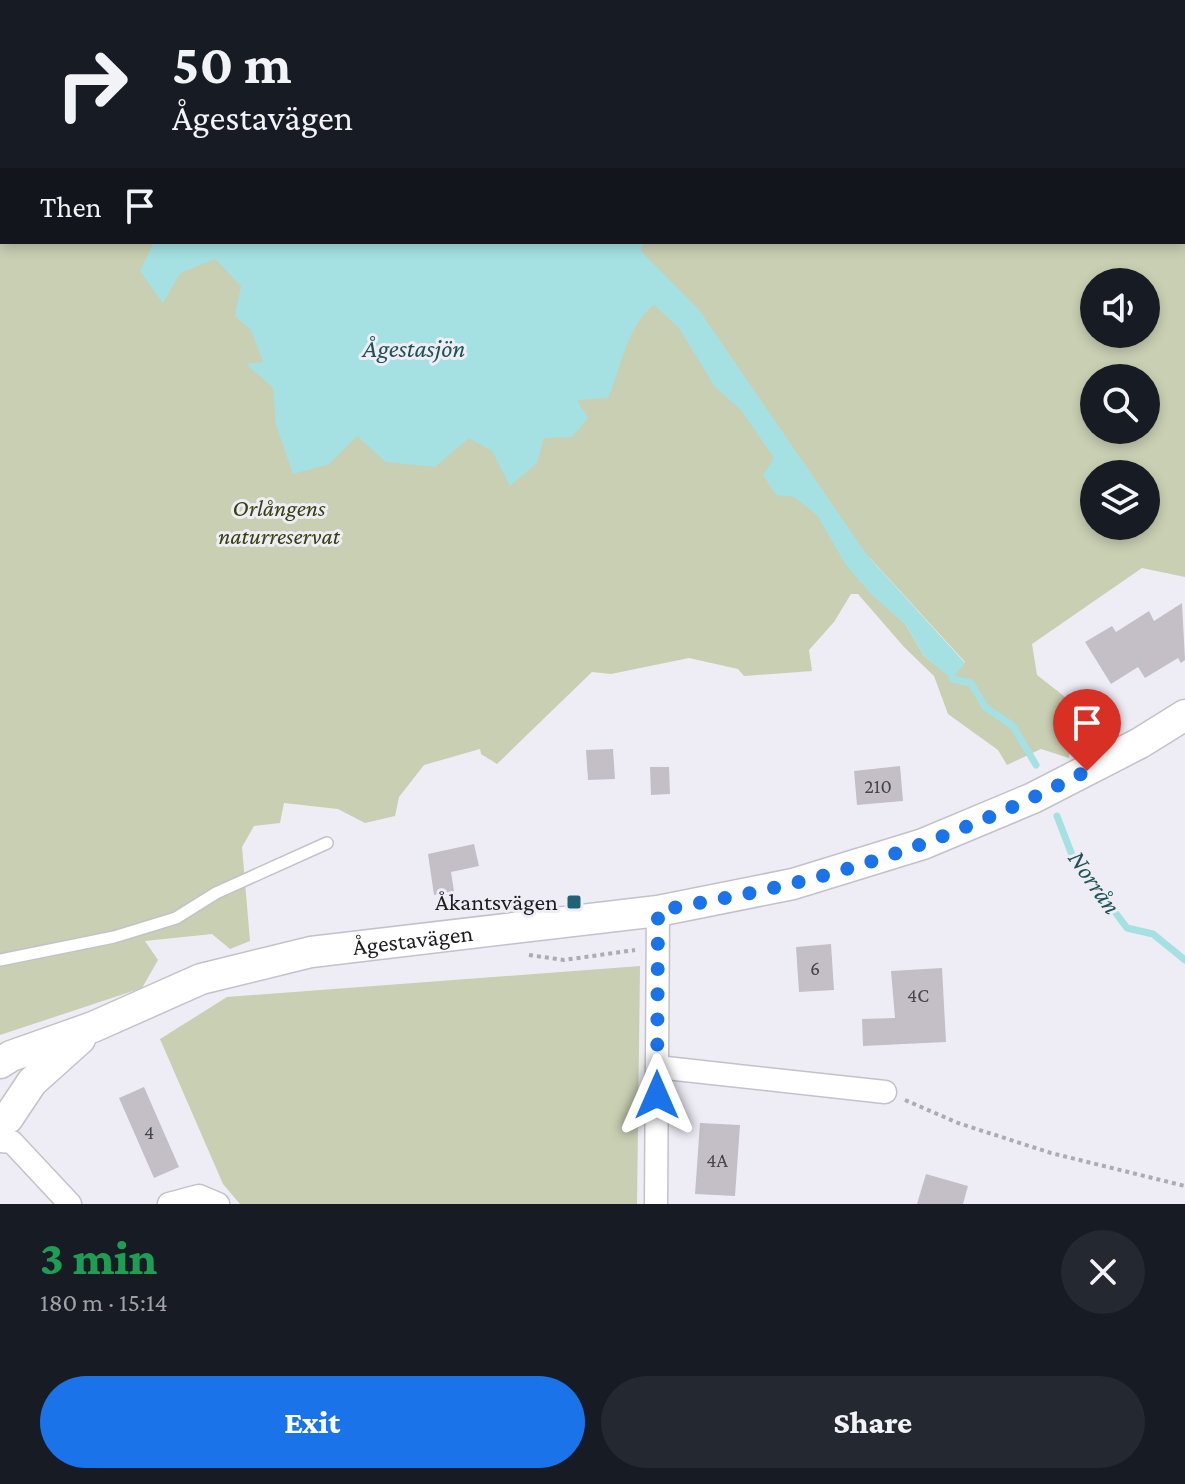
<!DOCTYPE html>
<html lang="en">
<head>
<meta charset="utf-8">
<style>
  :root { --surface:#171b24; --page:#242831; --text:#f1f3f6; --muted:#9ea1a6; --accent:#1a73e8 }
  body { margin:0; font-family:"Crimson Pro",serif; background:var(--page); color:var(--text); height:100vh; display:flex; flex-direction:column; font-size:30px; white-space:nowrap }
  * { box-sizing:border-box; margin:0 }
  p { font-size:26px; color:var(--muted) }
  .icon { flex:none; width:44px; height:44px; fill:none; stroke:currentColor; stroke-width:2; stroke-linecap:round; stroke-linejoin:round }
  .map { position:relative; height:1204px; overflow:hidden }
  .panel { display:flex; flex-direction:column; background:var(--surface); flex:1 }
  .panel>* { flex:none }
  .top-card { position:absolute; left:0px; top:0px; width:1186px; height:244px; box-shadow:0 4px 12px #0003; background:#171b24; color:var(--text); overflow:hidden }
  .controls { position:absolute; left:1080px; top:268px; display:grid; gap:16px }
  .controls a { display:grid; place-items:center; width:80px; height:80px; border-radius:50%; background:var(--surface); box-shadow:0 4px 12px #0003; font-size:40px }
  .pin { position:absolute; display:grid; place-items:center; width:68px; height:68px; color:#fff; margin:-82px -34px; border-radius:50% 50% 50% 0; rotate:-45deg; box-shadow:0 0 8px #0007 }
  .pin .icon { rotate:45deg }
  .me { position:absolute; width:88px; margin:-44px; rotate:0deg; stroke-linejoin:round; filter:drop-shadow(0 0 6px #0008) }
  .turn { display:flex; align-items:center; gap:28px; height:168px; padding:0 40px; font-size:36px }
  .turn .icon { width:104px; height:104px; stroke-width:2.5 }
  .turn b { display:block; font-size:56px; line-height:68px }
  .then { display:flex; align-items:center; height:76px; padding:0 40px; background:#0003; gap:16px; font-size:30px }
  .round { display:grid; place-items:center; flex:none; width:84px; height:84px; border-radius:42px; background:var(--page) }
  .head { display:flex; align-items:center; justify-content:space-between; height:136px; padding:0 40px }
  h1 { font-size:48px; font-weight:800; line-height:60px; color:#1e9e55 }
  .cta { display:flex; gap:16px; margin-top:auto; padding:16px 40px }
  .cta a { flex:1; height:92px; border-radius:48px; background:var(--accent); color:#fff; font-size:32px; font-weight:800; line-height:92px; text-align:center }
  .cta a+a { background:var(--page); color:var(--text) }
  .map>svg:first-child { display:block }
  .green { fill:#c8cfb2; fill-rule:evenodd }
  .water { fill:#a5e1e2 }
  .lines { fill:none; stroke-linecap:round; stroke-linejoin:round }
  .stream { stroke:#a5e1e2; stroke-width:7 }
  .building { fill:#c4bfc6 }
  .service-casing { stroke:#c2c2ca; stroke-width:14 }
  .minor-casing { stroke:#c2c2ca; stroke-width:25 }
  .secondary-casing { stroke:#c2c2ca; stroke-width:33 }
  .path { stroke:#acabb2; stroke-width:4; stroke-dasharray:4 4; stroke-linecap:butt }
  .service { stroke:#fff; stroke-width:11 }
  .minor { stroke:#fff; stroke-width:22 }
  .secondary { stroke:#fff; stroke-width:30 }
  .route { stroke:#1a73e8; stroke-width:14; stroke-dasharray:0 25.2 }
  .poi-dot { fill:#206376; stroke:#eeedf6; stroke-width:3 }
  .labels { text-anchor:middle; stroke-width:6; stroke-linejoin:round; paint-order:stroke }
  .number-label { font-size:20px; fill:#47464a }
  .park-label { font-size:24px; font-style:italic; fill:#373f0b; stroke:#eeedf6 }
  .poi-label { font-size:24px; fill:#1d1d20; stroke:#eeedf6; text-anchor:end }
  .street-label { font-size:24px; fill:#1d1d20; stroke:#eeedf6 }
  .water-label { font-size:26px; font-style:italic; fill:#1e5253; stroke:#eeedf6 }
</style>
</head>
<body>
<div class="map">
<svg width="1185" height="1204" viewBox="0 0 1185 1204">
  <rect width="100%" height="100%" fill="#eeedf6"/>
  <g class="green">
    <path d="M0,0H1185V577L1142,568L1032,644L1037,675L1074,704L1069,758L1041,749L1007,765L998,750L948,714L934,676L904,647L858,594H851L834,622L809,650L812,671L744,676L738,669L689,658L611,674L592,672L497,764L481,754L480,749L424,765L399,797L395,816L365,823L338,809L284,803L280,823L254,826L242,847L250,941L230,949L212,934L145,941L158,960L142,988L0,1035ZM2,2H1184V242H2ZM1094,282H1146V334H1094ZM1094,378H1146V430H1094ZM1094,474H1146V526H1094ZM870,558L965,662L952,678L924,656L906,625L859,580Z"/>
    <path d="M640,966L637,1204H240L223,1184L160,1039L227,997Z"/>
  </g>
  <g class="water">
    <path d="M175,0H831L830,2Z"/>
    <path d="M154,242H643L641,251L699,310L867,555L965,663L952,679L924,656L906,625L872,595L846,565L817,515L794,497L776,495L763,475L774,458L741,410L715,387L679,328L654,305C626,327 622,366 608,398L577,400L588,418L572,437L544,438L537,463L510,486L492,451L469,438L435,467L386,462L357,436L329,464L293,474L276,425L273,388L246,364L263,362L251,330L235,316L241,286L215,259L180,273L163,303L140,271Z"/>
  </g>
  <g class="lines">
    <g class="stream">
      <path d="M952,679L971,683L985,707L1013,726L1036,765"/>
      <path d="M1057,816L1072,855L1127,928L1153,934L1185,960"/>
    </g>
  </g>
  <g class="building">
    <path d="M1182,603L1185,660L1181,663L1178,658L1145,678L1138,667L1111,684L1085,642L1112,626L1116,632L1149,611L1154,621Z"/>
    <path d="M613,749L615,779L588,780L586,750Z"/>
    <path d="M900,766L903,801L857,805L854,771Z"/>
    <path d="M650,767H669L670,794L651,795Z"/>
    <path d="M474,844L479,866L451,872L454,891L434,895L428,854Z"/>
    <path d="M831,944L834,990L799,992L796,947Z"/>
    <path d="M942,968L946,1042L863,1046L862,1019L895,1018L891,971Z"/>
    <path d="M144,1087L179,1167L154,1178L119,1098Z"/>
    <path d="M700,1123L740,1125L735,1196L695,1194Z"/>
    <path d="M926,1174L968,1186L963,1204H917Z"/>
  </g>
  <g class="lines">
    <defs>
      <path id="service" d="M0,960L114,937L176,918L216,893L327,843"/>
      <g id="minor">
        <path d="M657,1067L885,1092"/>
        <path d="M0,1141L12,1142L70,1204"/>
        <path d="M169,1204L199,1196L218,1204"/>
        <path d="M656,1204L658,911"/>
      </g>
      <g id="secondary">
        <path id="s1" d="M0,1063L11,1056L93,1027L201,979L311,952L658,911L793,884L923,844L1033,798L1140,743L1185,715"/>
        <path d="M8,1118L32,1082L80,1039"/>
      </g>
    </defs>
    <use href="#service" class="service-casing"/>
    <use href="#minor" class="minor-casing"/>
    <use href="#secondary" class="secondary-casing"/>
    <g class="path">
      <path d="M529,955L564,960L635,950"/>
      <path d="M905,1100L958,1123L1051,1153L1185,1186"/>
    </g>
    <use href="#service" class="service"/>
    <use href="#minor" class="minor"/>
    <use href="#secondary" class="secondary"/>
  </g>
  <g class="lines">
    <path class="route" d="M657,1095L658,911C702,902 746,895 790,884C893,860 993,819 1087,771"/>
  </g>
  <rect class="poi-dot" x="566" y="894" width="16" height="16" rx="4"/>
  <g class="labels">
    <g class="number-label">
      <text x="878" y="793">210</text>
      <text x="815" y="975">6</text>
      <text x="918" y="1002">4C</text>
      <text x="149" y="1139">4</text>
      <text x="717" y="1167">4A</text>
    </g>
    <g class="park-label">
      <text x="279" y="516">Orlångens<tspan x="279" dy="28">naturreservat</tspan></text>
    </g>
    <g class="poi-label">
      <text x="558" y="910">Åkantsvägen</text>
    </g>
    <g class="street-label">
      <text dy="8" stroke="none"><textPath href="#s1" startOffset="434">Ågestavägen</textPath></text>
    </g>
    <g class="water-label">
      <text x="414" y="357">Ågestasjön</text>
      <text transform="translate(1095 882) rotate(55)" y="9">Norrån</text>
    </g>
  </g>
</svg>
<div class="controls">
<a><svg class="icon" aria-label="sound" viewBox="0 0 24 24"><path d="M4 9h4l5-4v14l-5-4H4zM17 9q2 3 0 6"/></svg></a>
<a><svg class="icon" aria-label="search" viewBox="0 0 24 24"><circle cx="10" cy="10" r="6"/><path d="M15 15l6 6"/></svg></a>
<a><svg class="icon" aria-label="layers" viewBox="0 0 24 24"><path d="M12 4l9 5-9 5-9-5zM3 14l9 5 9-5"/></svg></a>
</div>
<div class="pin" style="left:1087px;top:771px;background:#d93025"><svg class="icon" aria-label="arrive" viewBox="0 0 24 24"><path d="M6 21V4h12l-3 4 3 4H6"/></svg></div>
<svg class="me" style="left:657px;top:1095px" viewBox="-20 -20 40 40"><path d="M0-17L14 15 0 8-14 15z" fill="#1a73e8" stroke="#fff" stroke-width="4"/></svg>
<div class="top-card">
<div class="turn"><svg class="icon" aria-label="right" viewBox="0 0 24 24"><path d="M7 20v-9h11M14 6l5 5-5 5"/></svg><div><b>50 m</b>Ågestavägen</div></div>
<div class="then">Then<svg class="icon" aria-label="arrive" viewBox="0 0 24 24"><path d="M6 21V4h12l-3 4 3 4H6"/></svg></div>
</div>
</div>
<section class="panel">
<div class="head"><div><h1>3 min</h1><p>180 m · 15:14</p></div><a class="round"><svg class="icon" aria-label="close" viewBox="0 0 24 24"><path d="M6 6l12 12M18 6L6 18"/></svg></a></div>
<div class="cta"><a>Exit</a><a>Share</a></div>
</section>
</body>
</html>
